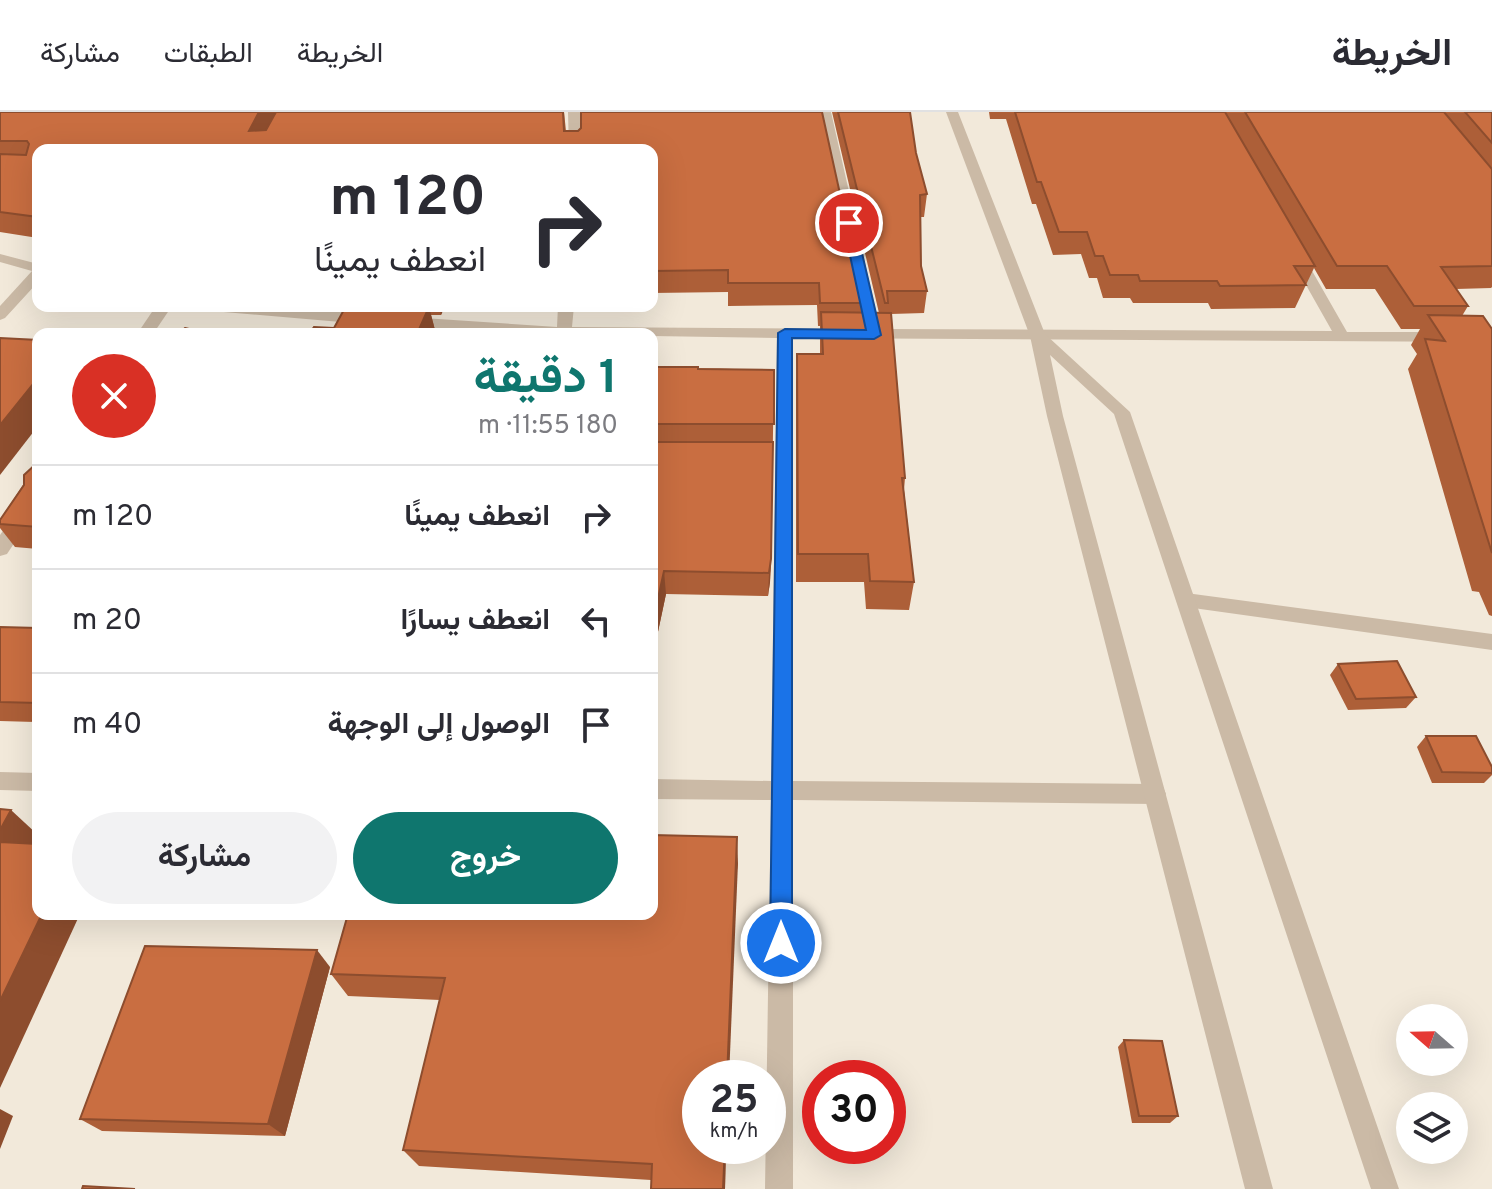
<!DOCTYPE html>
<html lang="ar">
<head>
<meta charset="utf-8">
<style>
  :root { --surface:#fff; --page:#f2f2f3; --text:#2b2b33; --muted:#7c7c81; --line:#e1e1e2; --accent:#0f766e }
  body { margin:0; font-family:Overpass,Vazirmatn,sans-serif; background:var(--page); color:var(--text); direction:rtl; height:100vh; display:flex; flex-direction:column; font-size:30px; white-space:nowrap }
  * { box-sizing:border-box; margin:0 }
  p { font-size:26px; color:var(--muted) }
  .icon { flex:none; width:44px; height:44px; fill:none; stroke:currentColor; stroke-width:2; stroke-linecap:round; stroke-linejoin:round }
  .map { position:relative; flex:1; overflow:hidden; direction:ltr }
  .panel { position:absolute; left:32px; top:216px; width:626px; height:592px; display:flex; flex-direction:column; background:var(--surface); border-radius:16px; box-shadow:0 8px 32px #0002; direction:rtl }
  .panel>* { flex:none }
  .hud { position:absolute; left:32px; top:32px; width:626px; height:168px; border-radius:16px; box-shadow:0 8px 32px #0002; direction:rtl; background:#fff; color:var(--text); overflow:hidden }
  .needle { width:52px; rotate:290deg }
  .controls { position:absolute; left:1396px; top:892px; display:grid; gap:16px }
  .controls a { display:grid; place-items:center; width:72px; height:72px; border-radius:50%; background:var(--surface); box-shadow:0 8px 32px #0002; font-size:40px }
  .speed { position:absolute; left:682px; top:948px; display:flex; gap:16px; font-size:40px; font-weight:700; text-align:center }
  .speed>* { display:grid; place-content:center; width:104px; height:104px; border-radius:50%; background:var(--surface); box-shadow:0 8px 32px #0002; line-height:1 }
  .speed small { font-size:20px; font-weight:400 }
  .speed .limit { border:12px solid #d22; background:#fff; color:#111 }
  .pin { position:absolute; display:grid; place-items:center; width:68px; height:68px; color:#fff; margin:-34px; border:4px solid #fff; border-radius:50%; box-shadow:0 2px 8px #0007 }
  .me { position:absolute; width:88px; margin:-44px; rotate:0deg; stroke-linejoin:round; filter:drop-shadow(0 0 6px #0008) }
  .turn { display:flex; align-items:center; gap:28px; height:168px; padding:0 40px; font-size:36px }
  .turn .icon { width:104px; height:104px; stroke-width:2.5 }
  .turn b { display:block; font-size:56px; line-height:68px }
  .round { display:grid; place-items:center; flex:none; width:84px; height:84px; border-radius:42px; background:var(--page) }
  .headline { display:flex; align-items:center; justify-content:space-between; height:136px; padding:0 40px }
  h1 { font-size:48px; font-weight:700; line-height:60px; color:var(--accent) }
  .primary-button { display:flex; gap:16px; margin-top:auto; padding:16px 40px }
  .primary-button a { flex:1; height:92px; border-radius:48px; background:var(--accent); color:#fff; font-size:32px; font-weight:700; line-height:92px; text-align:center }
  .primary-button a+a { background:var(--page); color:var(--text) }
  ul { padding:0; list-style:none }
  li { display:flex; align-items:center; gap:24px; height:104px; padding:0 40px; border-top:2px solid var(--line) }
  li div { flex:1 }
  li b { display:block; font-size:30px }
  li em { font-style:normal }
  header { display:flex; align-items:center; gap:48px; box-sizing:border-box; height:112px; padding:0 40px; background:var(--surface); border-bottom:2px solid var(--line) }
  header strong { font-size:38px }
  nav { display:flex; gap:44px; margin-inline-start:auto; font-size:28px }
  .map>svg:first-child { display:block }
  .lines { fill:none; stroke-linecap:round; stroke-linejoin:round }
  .minor { fill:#cbbaa6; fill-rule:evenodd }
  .tertiary { fill:#cbbaa6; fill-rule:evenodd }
  .wall { fill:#ad5f38 }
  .shaded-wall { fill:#8d4d2e }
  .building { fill:#c96e41; stroke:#8d4d2e; stroke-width:2 }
  .route { fill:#1a73e8; stroke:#114b97; stroke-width:2 }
</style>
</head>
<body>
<header>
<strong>الخريطة</strong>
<nav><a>الخريطة</a><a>الطبقات</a><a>مشاركة</a></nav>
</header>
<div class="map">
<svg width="1492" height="1077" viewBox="0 0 1492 1077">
  <rect width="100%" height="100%" fill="#f2e9da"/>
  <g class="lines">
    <g class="minor">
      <path d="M568,0H580L581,38H569Z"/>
      <path d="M819,0H831L880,217L1332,219L1289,143L1296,139L1303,143L1347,220H1492V230L793,226V669L1155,672L1163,675L1166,682L1163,689L1155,692L793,688V1077H765L771,688L652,687V667L771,669L777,226L523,222L408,215L400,210L408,205L557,215L558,194H574L572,215L865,217Z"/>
      <path d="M0,142L38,152V170L5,206L0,208V194L32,159L0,150Z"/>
      <path d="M156,194H172L153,222H137Z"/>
      <path d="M204,194H265L364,202L372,207L364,212L212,199Z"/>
      <path d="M38,375V395L7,442L0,444V423L32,377Z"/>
      <path d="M1186,481L1492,522V538L1186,495L1179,493L1176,488L1179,483Z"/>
      <path d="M0,660L38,661V679L0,678Z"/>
    </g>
    <path class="tertiary" d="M946,0H958L1045,222L1130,300L1399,1077H1371L1114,302L1050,243L1063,304L1273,1077H1245L1047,304L1030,224Z"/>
  </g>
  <g class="wall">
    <path d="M0,0H564L566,19H578L581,16V0H822L864,191L863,201H879L832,0H910L916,41L927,82L924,105H920L921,154L927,179L924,201L891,202L905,366L904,378L914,470L909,498L866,497L864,470H796V271L797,242H820V214H818L817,193L728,194V180L652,181V38H38V126L0,120Z"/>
    <path d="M989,0H1492V175L1491,176L1456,177L1468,194L1462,204L1492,217V504L1489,503L1479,480L1472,479L1408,257L1417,242L1411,233L1420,217H1401L1375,177H1326L1314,156L1295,196L1211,197L1208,191H1133L1130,186H1103L1097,166H1089L1081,142L1053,143L1036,92H1032L1006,7H990Z"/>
    <path d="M346,194H445L441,203H431L435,218L334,216Z"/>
    <path d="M582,194H646V195L582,197Z"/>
    <path d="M652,255L774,258L771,447L770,470L768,484L666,482L652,548Z"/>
    <path d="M38,350V437L15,435L0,416V408Z"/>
    <path d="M0,515L38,516V613L35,610L0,609Z"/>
    <path d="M1338,552L1416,585L1406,596L1348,598L1330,563Z"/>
    <path d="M1426,624L1492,661V663L1484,671H1432L1417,635Z"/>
    <path d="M738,751L700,1034H726L725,1077H651V1068L419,1054L403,1038L440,888L348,884L331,862Z"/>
    <path d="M330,855L285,1024L102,1019L80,1007Z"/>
    <path d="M1124,928L1178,1004L1170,1011H1132L1118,935Z"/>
  </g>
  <g class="shaded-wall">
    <path d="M259,0H278L258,38L249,19Z"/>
    <path d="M439,194H445L441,203Z"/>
    <path d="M429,195L435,218L433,222H417Z"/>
    <path d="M38,266V314L0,363V313Z"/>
    <path d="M771,447L770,470L768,484L769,461Z"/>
    <path d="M664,459L666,482L652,548V514Z"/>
    <path d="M11,698L38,723L22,755L0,735V718Z"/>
    <path d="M737,725L738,751L729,966H727Z"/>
    <path d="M42,802H80L0,976V889Z"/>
    <path d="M317,838L330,855L285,1024L268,1012Z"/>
    <path d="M0,997L13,1004L0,1037Z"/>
    <path d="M725,1034H726L725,1077H723Z"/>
  </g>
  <g class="building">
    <path d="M0,0H259L249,19L266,18L276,0H563L564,19H578L581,16V0H822L864,191H820L819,171H728V158L652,159V38H38V105L0,100V42L26,43L29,32L27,29H0Z"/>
    <path d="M838,0H910L916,41L927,82L920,83L921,154L927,179H887L888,191H885Z"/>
    <path d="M1015,0H1225L1315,154H1294L1306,173L1220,174L1217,169H1140L1138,163H1110L1103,144H1095L1087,120H1059L1041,70H1037Z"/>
    <path d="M1245,0H1444L1492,57V154L1441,155L1468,194H1414L1387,154H1337Z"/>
    <path d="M1465,0H1492V31Z"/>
    <path d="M346,194H420L429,195L417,222H309L314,215L334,216Z"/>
    <path d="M821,200L891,201L905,366H902L914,470L870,469L868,442H798L797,242H823Z"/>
    <path d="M1428,203L1483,204L1492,217V441L1425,227L1445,229Z"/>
    <path d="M185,216L209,222H178Z"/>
    <path d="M0,226L38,228V266L0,313Z"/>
    <path d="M652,255H698V257L774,258V312H652Z"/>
    <path d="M652,330H773L771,447L769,461L664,459L652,514Z"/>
    <path d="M38,350V415L0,412V408L24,373V363Z"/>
    <path d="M0,515L38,516V591L0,590Z"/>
    <path d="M1397,549L1416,585L1356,587L1338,552Z"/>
    <path d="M38,599V608H33Z"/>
    <path d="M1426,624H1476L1492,655V661L1442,660Z"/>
    <path d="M0,697L11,698L0,718Z"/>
    <path d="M652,723L737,725L727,966H700V1034H725L723,1077H651L652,1052L403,1038L445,866L331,862L348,802H652Z"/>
    <path d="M0,730L38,732V802H42L0,889Z"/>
    <path d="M145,834L317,838L268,1012L80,1007Z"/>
    <path d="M1124,928L1162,929L1178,1004H1139Z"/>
    <path d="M83,1074L135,1077H82Z"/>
  </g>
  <path class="route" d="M849,108L855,111L881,223L874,227L792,226V831L788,839L781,842L773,839L770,831L778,221L785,217L866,218L843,111Z"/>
</svg>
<div class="controls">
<a><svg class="needle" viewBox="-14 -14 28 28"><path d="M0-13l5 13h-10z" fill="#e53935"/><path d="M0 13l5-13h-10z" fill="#7c7c81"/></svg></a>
<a><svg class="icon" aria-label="layers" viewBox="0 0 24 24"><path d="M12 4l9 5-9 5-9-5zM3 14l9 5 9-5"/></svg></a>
</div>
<div class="speed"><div>25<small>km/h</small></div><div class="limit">30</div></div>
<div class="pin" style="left:849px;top:111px;background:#d93025"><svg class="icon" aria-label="arrive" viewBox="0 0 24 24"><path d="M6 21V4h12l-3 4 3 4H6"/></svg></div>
<svg class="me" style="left:781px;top:831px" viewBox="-20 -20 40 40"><circle r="17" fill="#1a73e8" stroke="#fff" stroke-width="3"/><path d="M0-11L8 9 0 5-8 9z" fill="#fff"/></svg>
<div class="hud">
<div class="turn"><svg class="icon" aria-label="right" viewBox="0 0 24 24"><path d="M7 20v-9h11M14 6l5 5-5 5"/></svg><div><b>120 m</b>انعطف يمينًا</div></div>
</div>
<section class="panel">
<div class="headline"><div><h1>1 دقيقة</h1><p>180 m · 11:55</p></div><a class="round" style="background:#d93025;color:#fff"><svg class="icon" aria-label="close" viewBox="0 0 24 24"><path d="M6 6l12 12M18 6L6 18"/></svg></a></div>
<ul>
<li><svg class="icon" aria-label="right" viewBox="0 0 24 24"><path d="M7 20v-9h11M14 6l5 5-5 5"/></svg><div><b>انعطف يمينًا</b></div><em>120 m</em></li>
<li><svg class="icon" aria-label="left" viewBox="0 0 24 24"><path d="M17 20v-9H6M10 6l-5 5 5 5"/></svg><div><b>انعطف يسارًا</b></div><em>20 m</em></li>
<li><svg class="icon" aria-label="arrive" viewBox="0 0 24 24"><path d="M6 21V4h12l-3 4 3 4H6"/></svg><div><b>الوصول إلى الوجهة</b></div><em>40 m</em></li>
</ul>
<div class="primary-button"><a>خروج</a><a>مشاركة</a></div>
</section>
</div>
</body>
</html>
